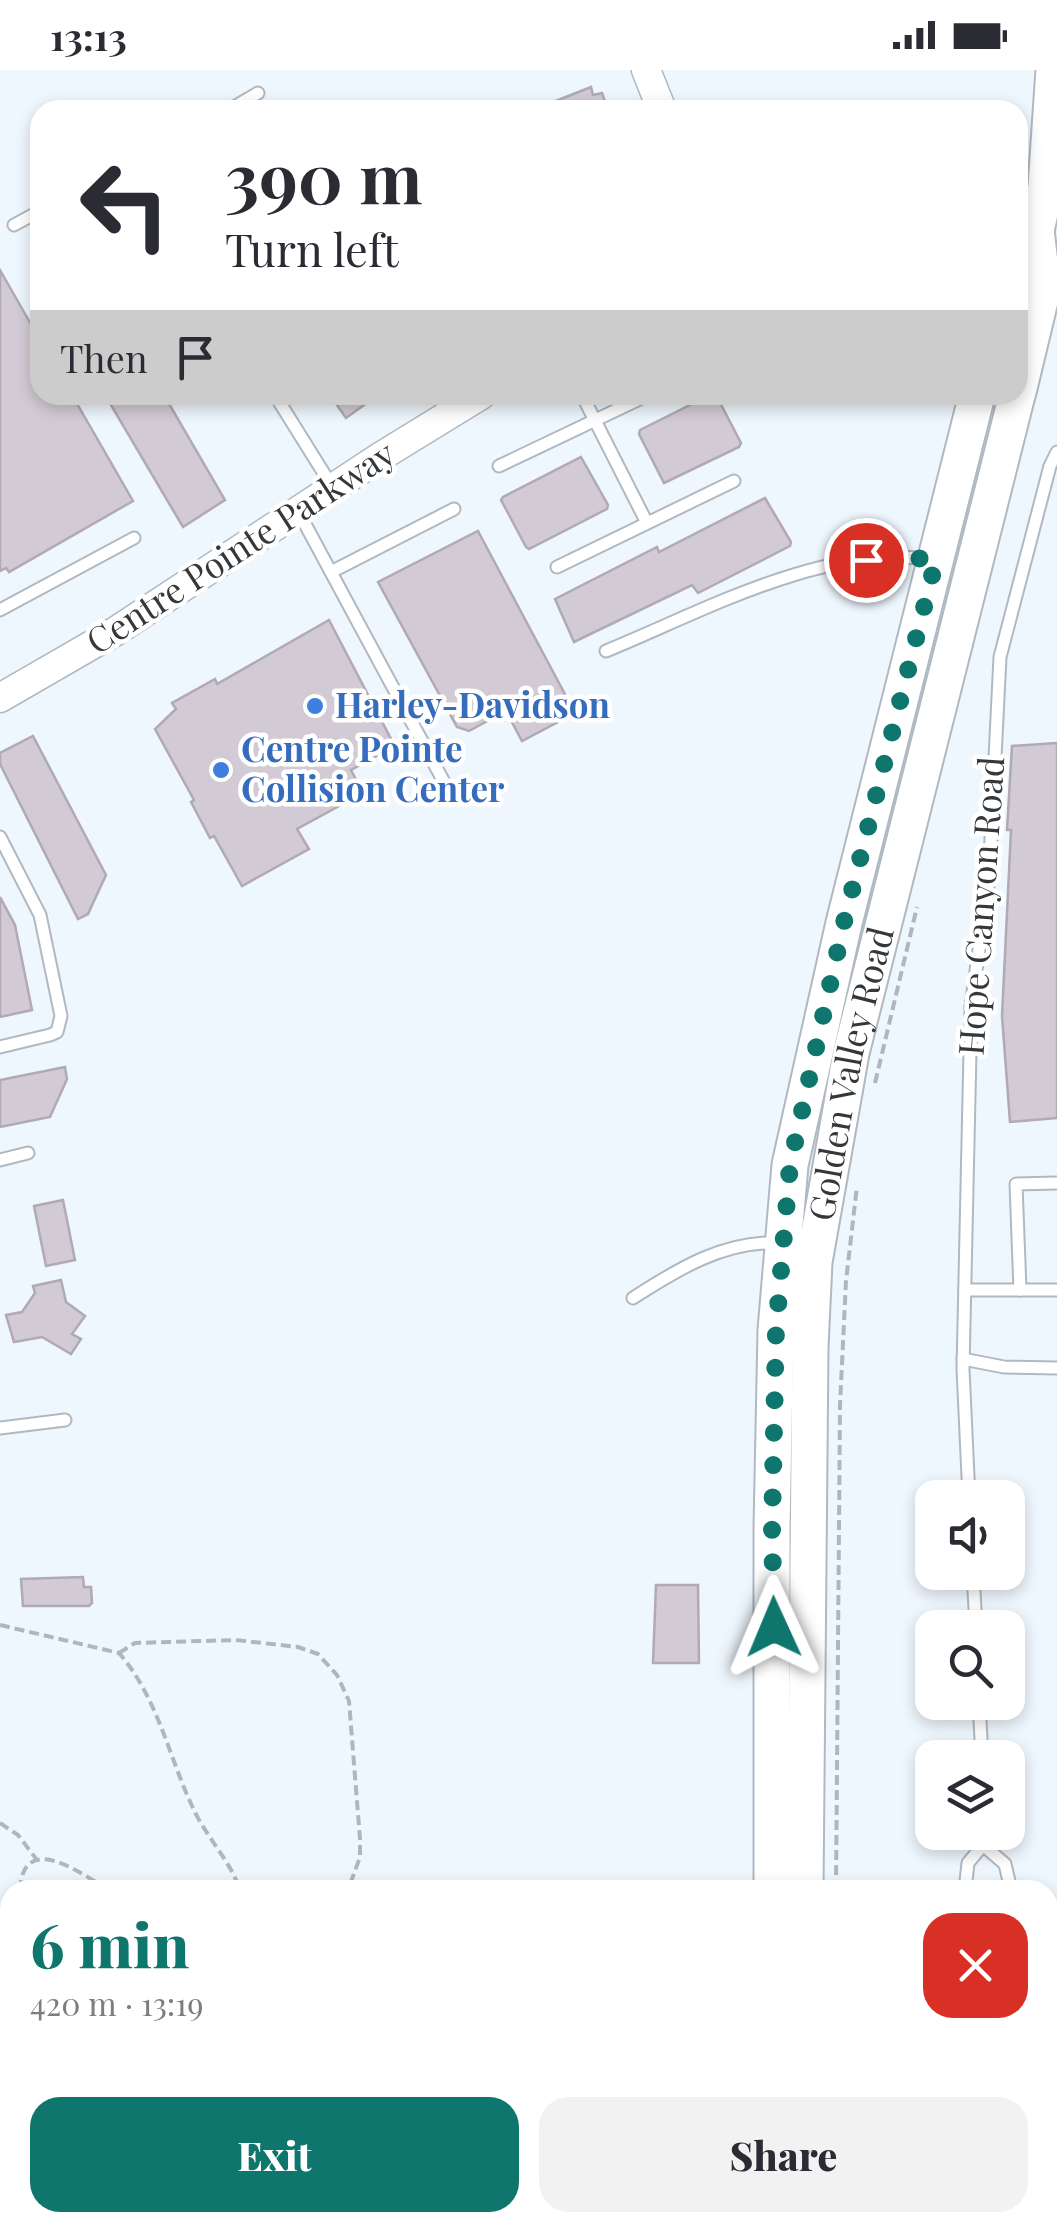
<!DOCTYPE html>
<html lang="en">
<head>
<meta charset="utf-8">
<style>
  :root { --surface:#fff; --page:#f2f2f3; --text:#2b2b33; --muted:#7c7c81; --accent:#0f766e }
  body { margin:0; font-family:"Playfair Display",serif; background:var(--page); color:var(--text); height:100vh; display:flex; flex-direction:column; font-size:38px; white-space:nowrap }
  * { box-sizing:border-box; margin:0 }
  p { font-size:32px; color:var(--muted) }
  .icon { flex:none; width:55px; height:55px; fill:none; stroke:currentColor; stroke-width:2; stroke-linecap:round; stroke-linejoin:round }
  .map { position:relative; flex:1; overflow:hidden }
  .details { position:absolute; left:0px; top:1810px; width:1058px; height:352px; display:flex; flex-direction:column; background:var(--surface); border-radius:30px 30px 0 0; box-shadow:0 5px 15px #0003 }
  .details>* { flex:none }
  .guide { position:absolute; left:30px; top:30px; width:998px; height:305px; border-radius:30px; box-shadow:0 5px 15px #0003; background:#fff; color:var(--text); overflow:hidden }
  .fabs { position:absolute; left:915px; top:1410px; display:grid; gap:20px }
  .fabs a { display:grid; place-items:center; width:110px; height:110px; border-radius:20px; background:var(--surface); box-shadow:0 5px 15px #0003; font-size:50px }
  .pin { position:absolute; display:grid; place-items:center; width:85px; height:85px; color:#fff; margin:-42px; border:5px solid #fff; border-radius:50%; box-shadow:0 2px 10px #0007 }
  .me { position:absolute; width:110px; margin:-55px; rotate:359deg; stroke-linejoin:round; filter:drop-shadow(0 0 8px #0008) }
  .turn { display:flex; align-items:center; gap:35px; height:210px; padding:0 30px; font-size:45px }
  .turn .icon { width:130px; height:130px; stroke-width:2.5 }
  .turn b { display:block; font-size:70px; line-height:85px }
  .then { display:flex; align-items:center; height:95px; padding:0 30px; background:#0003; gap:20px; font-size:38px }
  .round { display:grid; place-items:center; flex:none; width:105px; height:105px; border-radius:30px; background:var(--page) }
  .overview { display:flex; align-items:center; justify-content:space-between; height:170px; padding:0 30px }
  h1 { font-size:60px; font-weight:800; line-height:75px; color:var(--accent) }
  .action { display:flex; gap:20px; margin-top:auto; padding:20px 30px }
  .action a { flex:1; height:115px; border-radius:30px; background:var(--accent); color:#fff; font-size:40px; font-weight:800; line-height:115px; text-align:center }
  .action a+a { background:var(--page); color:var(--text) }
  .status { display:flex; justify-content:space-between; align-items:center; height:70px; padding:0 50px; background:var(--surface); direction:ltr }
  .status svg { height:28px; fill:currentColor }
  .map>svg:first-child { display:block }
  .building { fill:#d2cad4; stroke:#b1a9b3; stroke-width:2.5 }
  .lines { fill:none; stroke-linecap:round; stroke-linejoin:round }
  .service-casing { stroke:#b0b9c2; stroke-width:15 }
  .tertiary-casing { stroke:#b0b9c2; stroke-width:31 }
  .primary-casing { stroke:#b0b9c2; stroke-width:39 }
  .path { stroke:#b0b6bc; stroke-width:4; stroke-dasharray:10 5; stroke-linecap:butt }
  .service { stroke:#fff; stroke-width:11 }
  .tertiary { stroke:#fff; stroke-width:28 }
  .primary { stroke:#fff; stroke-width:35 }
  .route { stroke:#0f766e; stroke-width:18; stroke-dasharray:0 32.4 }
  .shop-dot { fill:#3f7fe0; stroke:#fff; stroke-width:4 }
  .labels { text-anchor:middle; stroke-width:9; stroke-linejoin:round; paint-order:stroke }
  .street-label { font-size:35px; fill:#34383b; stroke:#fff }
  .shop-label { font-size:35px; font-weight:bold; fill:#366cbe; stroke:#fff; text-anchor:start }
</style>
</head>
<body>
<div class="status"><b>13:13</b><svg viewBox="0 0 49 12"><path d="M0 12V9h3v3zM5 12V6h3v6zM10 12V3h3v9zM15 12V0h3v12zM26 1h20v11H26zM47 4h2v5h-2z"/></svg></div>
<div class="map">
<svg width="1057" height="2162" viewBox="0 0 1057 2162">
  <rect width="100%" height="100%" fill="#eff7fe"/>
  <g class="building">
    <path d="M591,17L593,25L602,23L608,40H533Z"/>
    <path d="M0,200L40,270V325H72L133,431L9,502L6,498L0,501Z"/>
    <path d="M105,325H164L225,430L183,457Z"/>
    <path d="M330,325H378L346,348Z"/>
    <path d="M710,325H716L741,373L739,377L664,413L639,364L640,360Z"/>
    <path d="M581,387L608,435L607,439L529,479L526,477L501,430L503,427Z"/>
    <path d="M765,428L791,472L790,476L698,523L692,515L574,572L555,529L657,477L659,482Z"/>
    <path d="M478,461L575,643L522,671L506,641L469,661L457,657L378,512Z"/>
    <path d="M329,550L391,669L388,680L351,700L363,723L297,759L309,779L242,816L214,766L210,768L191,732L194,730L155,659L176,639L172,633L215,609L217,614Z"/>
    <path d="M33,666L106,805L88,844L78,849L0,694V683Z"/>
    <path d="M1057,673V1048L1010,1052L1002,946L1011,760H1007L1012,676Z"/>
    <path d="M0,827L15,855L32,940L0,947Z"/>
    <path d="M65,997L67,1009L50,1047L0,1057V1010Z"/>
    <path d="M63,1130L75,1190L46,1196L34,1136Z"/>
    <path d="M61,1210L66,1232L85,1246L72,1264L81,1269L71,1284L42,1267L14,1272L6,1245L22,1242L35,1223L33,1216Z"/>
    <path d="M83,1507L84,1517H91L92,1533L89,1536H23L21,1509Z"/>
    <path d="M656,1515H698L699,1593H653Z"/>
  </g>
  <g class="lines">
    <defs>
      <g id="service">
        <path d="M229,40L258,23"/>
        <path d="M14,155L40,141"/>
        <path d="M275,325L333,418"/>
        <path d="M582,325L647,453"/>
        <path d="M499,396L648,325"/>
        <path d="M298,441L444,712"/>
        <path d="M557,497L734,411"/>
        <path d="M331,502L454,439"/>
        <path d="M0,540L134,468"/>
        <path d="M606,581C706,540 819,476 930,489"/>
        <path d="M0,767L40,845L61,946L57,962L50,965L0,977"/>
        <path d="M0,1090L28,1083"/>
        <path d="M965,1220H1057"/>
        <path d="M1020,1220L1016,1114L1057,1113"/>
        <path d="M633,1228C678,1199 725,1170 780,1173"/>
        <path d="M963,1289L1004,1297L1057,1298"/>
        <path d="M0,1358L65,1350"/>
        <path d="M969,1428L963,1299L971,936L989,809L1000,587L1050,396L1057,382"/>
        <path d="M973,1502L976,1558"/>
        <path d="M979,1632L982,1688"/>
        <path d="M983,1775L1005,1794L1011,1820"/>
        <path d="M965,1820L968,1793L983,1775V1762"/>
        <path d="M1048,1850L1057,1854"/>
        <path d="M1048,1939L1057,1955"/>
        <path d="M976,2152V2162"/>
      </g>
      <g id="tertiary">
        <path d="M646,0L662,40"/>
        <path d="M0,628L116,561L380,387L481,325"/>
      </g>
      <g id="primary">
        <path d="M1018,189L1036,160L1046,117L1054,0"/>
        <path d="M1018,322L1043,218L1036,160"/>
        <path d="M772,1820V1458L776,1260L790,1095L844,853L977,325"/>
        <path id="s1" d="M805,1820L810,1277L814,1192L851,983L1017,325"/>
        <path d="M767,2162V2152"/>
        <path d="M806,2162V2152"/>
      </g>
    </defs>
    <use href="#service" class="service-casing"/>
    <use href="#tertiary" class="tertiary-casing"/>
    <use href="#primary" class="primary-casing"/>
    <g class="path">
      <path d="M875,1013L917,837"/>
      <path d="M0,1555L119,1583C158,1628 168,1685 193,1738C206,1767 230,1790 240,1820"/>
      <path d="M119,1583L135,1573L236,1570L298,1577L318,1584L337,1605L349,1631L360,1769V1787L348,1820"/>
      <path d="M0,1753L18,1765L37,1790"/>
      <path d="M20,1820C23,1759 83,1805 109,1820"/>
      <path d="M836,1820L840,1335L846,1211L857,1116"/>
      <path d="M0,1913L10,1909"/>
      <path d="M309,2152L311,2162"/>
    </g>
    <use href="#service" class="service"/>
    <use href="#tertiary" class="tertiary"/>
    <use href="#primary" class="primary"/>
  </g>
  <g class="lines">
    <path class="route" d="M774,1557L772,1458L776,1260L790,1095L844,852L936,490L895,486L866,490"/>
  </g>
  <g class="shop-dot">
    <circle cx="315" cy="636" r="10"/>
    <circle cx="221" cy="700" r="10"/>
  </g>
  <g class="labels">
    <g class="street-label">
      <text transform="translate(241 478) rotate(-33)" y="12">Centre Pointe Parkway</text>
      <text transform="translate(982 836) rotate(-86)" y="12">Hope Canyon Road</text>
      <text dy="12" stroke="none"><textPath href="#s1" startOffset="820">Golden Valley Road</textPath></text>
    </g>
    <g class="shop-label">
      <text x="335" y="648">Harley-Davidson</text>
      <text x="241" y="692">Centre Pointe<tspan x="241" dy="40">Collision Center</tspan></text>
    </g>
  </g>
</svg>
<div class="fabs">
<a><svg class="icon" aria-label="sound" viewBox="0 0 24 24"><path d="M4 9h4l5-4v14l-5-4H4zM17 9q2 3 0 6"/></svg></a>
<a><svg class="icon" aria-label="search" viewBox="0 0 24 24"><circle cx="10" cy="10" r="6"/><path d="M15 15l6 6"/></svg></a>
<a><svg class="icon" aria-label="layers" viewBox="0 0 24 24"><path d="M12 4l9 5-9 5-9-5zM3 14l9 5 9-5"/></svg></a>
</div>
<div class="pin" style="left:866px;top:490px;background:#d93025"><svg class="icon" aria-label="arrive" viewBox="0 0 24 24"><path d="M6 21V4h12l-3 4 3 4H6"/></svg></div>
<svg class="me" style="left:774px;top:1557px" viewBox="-20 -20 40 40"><path d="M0-17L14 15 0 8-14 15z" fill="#0f766e" stroke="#fff" stroke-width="4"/></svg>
<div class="guide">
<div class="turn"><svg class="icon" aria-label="left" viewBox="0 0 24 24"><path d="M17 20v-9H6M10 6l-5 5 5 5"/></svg><div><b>390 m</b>Turn left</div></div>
<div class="then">Then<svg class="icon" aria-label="arrive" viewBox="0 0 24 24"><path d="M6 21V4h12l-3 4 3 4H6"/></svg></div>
</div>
<section class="details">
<div class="overview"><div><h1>6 min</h1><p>420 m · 13:19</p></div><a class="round" style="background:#d93025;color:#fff"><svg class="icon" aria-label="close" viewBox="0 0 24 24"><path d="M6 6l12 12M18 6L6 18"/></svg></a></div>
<div class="action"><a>Exit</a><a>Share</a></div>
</section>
</div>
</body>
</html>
